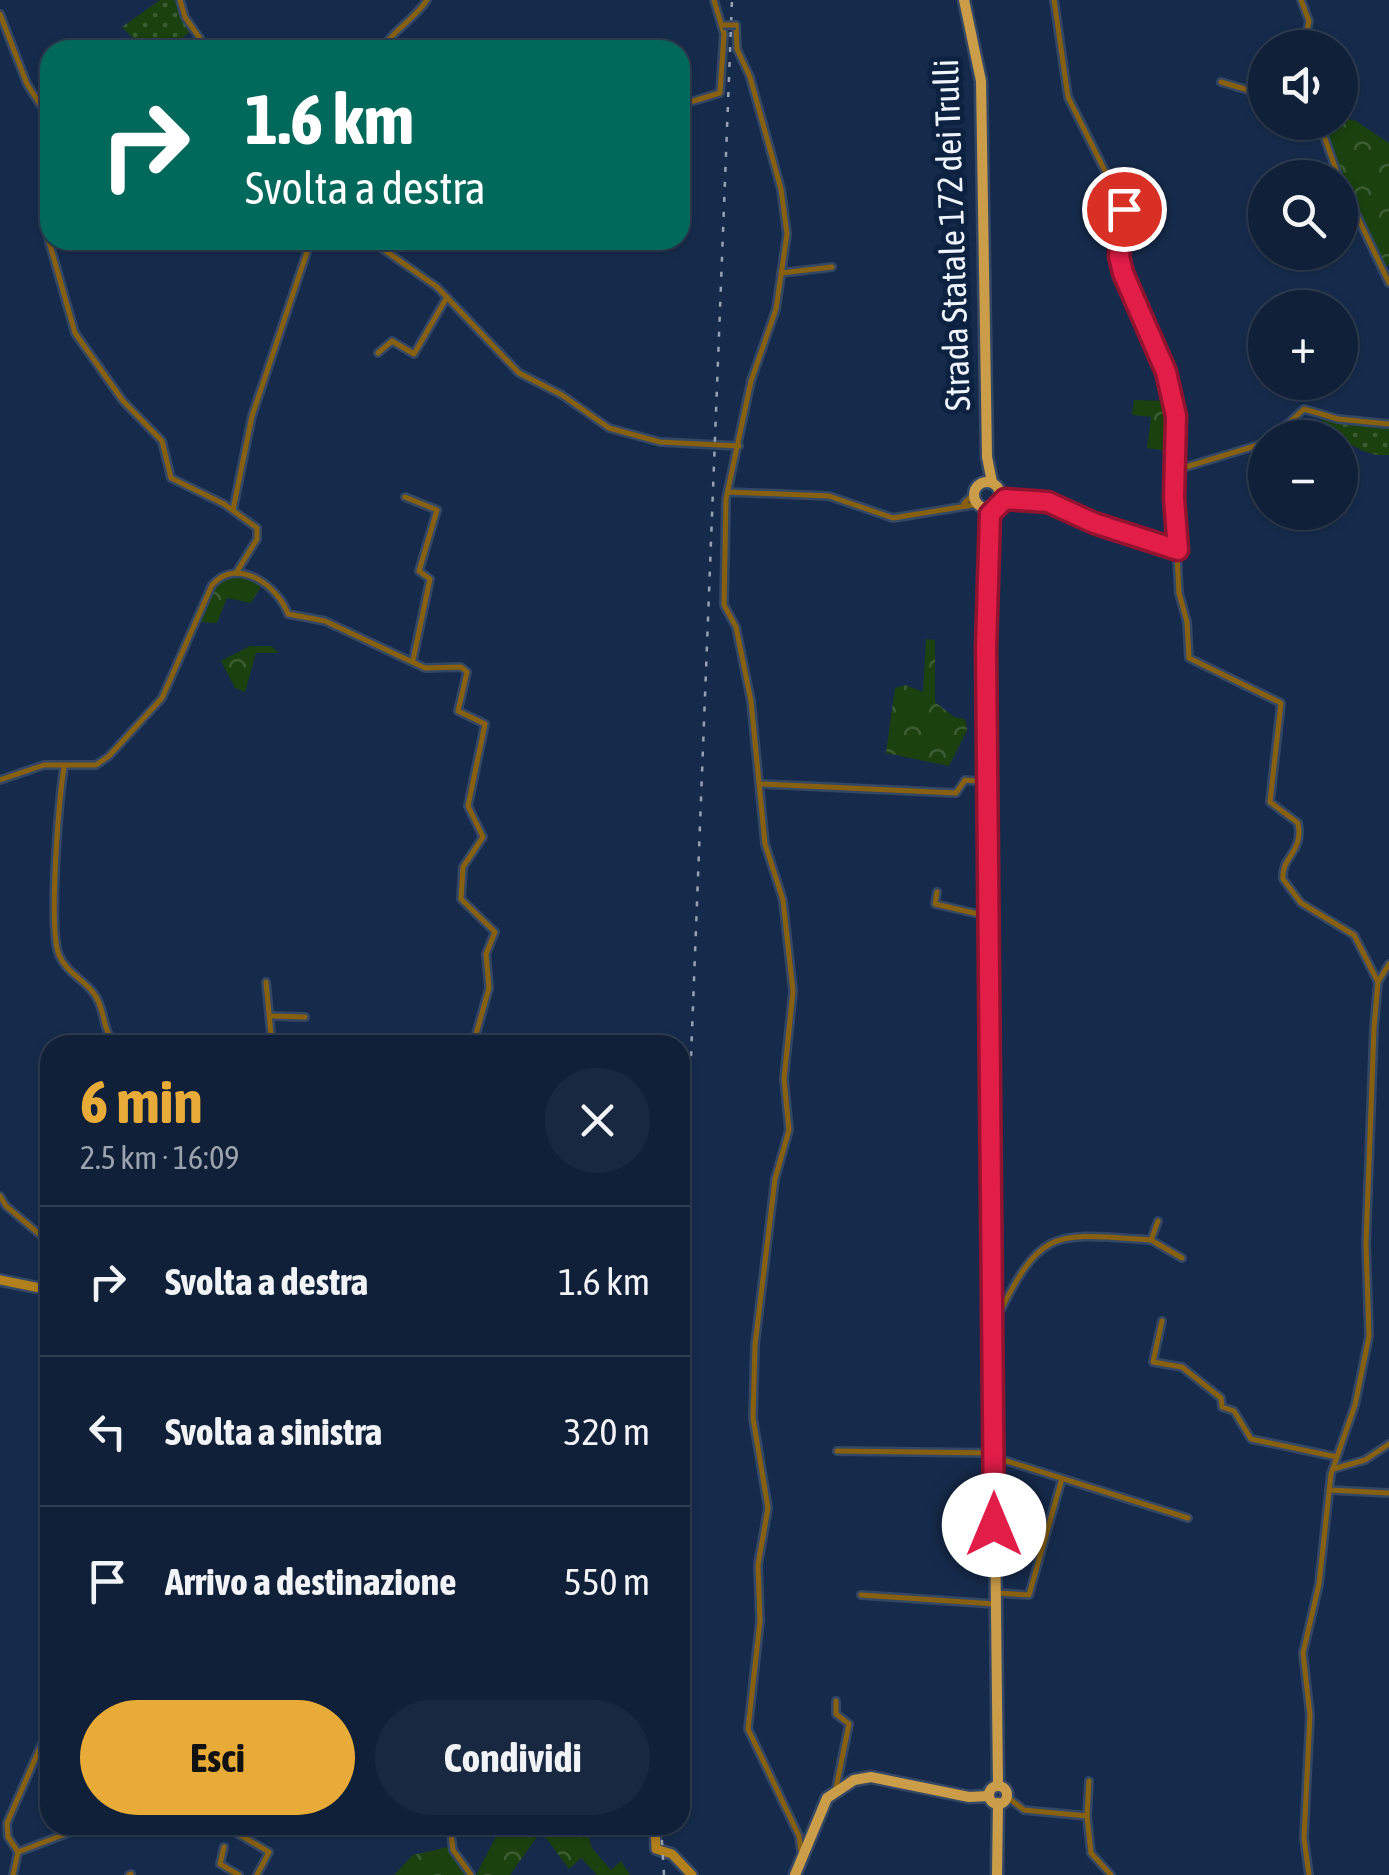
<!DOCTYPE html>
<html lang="it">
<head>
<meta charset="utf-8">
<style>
  :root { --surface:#102039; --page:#192841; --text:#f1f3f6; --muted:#9ca3ae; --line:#303e53; --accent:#e8ab37 }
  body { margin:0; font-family:"Asap Condensed",sans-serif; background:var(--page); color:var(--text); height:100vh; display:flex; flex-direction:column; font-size:38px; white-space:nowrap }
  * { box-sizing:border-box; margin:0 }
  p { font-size:32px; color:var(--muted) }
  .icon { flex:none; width:55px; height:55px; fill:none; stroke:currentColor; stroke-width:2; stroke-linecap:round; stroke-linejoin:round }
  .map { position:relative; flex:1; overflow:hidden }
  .drawer { position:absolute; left:40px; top:1035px; width:650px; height:800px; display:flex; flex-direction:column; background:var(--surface); border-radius:30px; box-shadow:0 2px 8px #0004,0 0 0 2px var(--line) }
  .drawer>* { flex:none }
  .hud { position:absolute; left:40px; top:40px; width:650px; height:210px; border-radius:30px; box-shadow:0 2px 8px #0004,0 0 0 2px var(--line); background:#00695c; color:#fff; overflow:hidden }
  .buttons { position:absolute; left:1248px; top:30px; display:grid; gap:20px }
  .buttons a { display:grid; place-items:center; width:110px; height:110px; border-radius:50%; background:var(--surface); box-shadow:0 2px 8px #0004,0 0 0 2px var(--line); font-size:50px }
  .pin { position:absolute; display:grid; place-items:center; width:85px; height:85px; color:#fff; margin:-42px; border:5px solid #fff; border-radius:50%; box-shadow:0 2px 10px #0007 }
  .me { position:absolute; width:110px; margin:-55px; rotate:0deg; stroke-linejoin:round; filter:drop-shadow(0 0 8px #0008) }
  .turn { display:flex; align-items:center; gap:35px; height:210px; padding:0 40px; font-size:45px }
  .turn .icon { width:130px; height:130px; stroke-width:2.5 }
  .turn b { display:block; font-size:70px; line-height:85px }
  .round { display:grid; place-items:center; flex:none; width:105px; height:105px; border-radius:52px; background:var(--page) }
  .summary { display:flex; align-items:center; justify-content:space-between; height:170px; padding:0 40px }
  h1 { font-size:60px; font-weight:700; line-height:75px; color:var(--accent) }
  .button { display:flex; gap:20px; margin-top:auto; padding:20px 40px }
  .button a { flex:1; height:115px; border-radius:60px; background:var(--accent); color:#111; font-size:40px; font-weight:700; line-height:115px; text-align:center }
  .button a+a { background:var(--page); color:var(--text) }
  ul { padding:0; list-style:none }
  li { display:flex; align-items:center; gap:30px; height:150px; padding:0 40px; border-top:2px solid var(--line) }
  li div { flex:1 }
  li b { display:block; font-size:38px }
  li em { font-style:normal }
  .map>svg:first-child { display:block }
  .grass { fill:url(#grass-dots) }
  .forest { fill:url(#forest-crowns) }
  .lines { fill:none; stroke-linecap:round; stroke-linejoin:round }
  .street-casing { stroke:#344765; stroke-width:10 }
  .secondary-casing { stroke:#344765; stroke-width:14 }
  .primary-casing { stroke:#344765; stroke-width:15 }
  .street { stroke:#886110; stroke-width:5 }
  .secondary { stroke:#b3811c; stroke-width:9 }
  .primary { stroke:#cc9d49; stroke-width:10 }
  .rail { stroke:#97a3b5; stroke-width:2.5; stroke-dasharray:5 10; stroke-linecap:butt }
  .street-bridge-casing { stroke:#344765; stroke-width:10; stroke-linecap:butt }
  .street-bridge { stroke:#886110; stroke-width:5 }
  .route-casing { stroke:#92132f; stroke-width:25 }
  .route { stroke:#e11d48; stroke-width:18 }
  .labels { text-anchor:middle; stroke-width:10; stroke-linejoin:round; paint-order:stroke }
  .street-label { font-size:35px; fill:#eef4fc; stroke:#0d2141 }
</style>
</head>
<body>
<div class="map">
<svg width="1389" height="1875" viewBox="0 0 1389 1875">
  <defs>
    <pattern id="grass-dots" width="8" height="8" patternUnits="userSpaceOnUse" patternTransform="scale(2.5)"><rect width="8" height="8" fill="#1b410f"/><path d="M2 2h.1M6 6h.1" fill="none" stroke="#3c5d33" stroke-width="1.8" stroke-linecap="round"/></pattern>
    <pattern id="forest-crowns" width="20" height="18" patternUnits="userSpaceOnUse" patternTransform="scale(2.5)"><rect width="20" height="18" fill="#1b410f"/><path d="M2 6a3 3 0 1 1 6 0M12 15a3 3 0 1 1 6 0" fill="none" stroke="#3c5d33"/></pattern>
  </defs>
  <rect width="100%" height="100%" fill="#162b4c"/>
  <g class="grass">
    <path d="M160,0H178L192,30L168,50H145L122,27Z"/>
    <path d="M1323,416L1389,427V455C1363,458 1340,437 1321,422Z"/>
    <path d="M687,1059L683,1192L680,1062Z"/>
  </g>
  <g class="forest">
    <path d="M1340,117L1356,121L1389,143V264L1384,268L1339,174L1321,123L1340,122Z"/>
    <path d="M1134,400L1170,401L1174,452L1147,448L1151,417L1132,415Z"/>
    <path d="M240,576L262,585L251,603L227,598L217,623L198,622L218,580Z"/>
    <path d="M926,639L935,640V702L954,717L965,719L967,730L949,766L886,753L895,688L905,685L923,692Z"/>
    <path d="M250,646H271L279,653H256L245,692L235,688L221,661Z"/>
    <path d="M502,1825H585L592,1848L611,1870L621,1861L630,1875H597L581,1858L569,1869L541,1831L510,1875H476Z"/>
    <path d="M448,1847L469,1875H394L413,1855Z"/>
  </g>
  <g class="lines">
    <defs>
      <g id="street">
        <path d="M180,0L185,17L208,50"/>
        <path d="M1054,0L1068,97L1125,211L1119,256L1123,273L1167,372L1176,417L1174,499L1179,593L1187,622L1189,658L1281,703L1270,802L1298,823C1304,853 1281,856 1283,879L1301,903L1354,935L1378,982"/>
        <path d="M1301,0L1309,21L1303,48"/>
        <path d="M0,14L27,84L50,120"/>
        <path d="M736,25L737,49L750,77L781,189L787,234L776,309L751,381L726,499L724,605L736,627L751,701L765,844L783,900L793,991L784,1079L789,1130L775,1179L755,1345L753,1418L768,1508L758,1565L760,1621L748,1729L799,1836L801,1851"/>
        <path d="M381,50C394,29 414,20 427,0"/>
        <path d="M1221,82L1265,95"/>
        <path d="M680,105L720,93L724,34L714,0"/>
        <path d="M1319,122L1339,178"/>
        <path d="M1340,180L1389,283"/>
        <path d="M50,189L46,231L75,333L123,401L162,441L171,478L224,504L257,528V539L236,573"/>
        <path d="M370,240L437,287L519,373L562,395L609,428L660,442L739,446"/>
        <path d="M781,273L832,267"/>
        <path d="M378,353L392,341L414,354L447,297"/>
        <path d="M1272,438L1304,409L1338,419L1389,424"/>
        <path d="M1176,470L1265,443"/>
        <path d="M1000,491L1010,497"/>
        <path d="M728,492L829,496L893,518L979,504"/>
        <path d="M405,497L437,510L419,571L430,579L413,660"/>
        <path d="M998,502H1047L1094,523L1178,550"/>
        <path d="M964,503L974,494"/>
        <path d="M233,510L252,416L311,240"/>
        <path d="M64,767C59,800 48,928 59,955C67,975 92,983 99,1003C106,1020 103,1030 116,1045"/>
        <path d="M0,780L44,765H96L109,756L162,698L212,585C238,556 278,586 288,614L325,621L425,668L461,667L467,672L458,711L485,724L468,806L483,837L463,867L461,899L495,932L486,954L489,988L473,1045"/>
        <path d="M762,784L956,793L965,780L986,782"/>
        <path d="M937,892L935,904L987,916"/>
        <path d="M266,982L272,1045"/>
        <path d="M273,1016L305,1017"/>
        <path d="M0,1196L6,1206L50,1243"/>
        <path d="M1151,1240L1182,1258"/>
        <path d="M996,1320C1041,1227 1052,1233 1151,1240L1158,1221"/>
        <path d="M1162,1321L1153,1362L1182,1367L1221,1398L1222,1407L1234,1411L1251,1439L1337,1457"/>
        <path d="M837,1451L994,1453"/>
        <path d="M997,1458L1188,1518"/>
        <path d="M1333,1469L1365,1460L1389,1444"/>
        <path d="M1329,1490L1389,1493"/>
        <path d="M998,1593L1029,1595L1061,1482"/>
        <path d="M861,1595L995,1604"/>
        <path d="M836,1788L849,1724L836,1714V1701"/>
        <path d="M1006,1796L1024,1810L1087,1816L1091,1853L1111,1875"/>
        <path d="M1087,1816L1089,1781"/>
        <path d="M223,1825L269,1852L257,1875"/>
        <path d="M450,1825L453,1850L471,1875"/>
        <path d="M224,1847L220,1864L239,1875"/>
        <path d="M18,1852L89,1825"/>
        <path d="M13,1875L18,1852L8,1837L7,1823L50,1725"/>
        <path d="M129,1875L131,1874"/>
        <path d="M1309,1875L1304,1838L1310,1715L1303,1653L1319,1584L1331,1474L1355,1405L1369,1336L1366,1244L1374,1028L1378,982L1389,964"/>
      </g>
      <g id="secondary">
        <path d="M0,1280L50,1290"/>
        <path d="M655,1825L656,1849L672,1854L692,1875"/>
      </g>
      <g id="primary">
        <path d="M964,0L981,81L987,457L992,482"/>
        <circle cx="987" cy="495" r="13"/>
        <path d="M993,507L985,649L998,1786"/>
        <circle cx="998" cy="1795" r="9"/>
        <path d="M795,1875L827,1798L854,1780L871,1777L969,1797L989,1796"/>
        <path d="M997,1875L998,1803"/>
      </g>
    </defs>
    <use href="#street" class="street-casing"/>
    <use href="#secondary" class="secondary-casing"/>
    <use href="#primary" class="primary-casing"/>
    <use href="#street" class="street"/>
    <use href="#secondary" class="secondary"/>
    <use href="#primary" class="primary"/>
    <g class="rail">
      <path d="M680,1341L732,0"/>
      <path d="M661,1825L664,1875"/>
    </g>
    <defs>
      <path id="street-bridge" d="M723,25H736"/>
    </defs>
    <use href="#street-bridge" class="street-bridge-casing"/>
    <use href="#street-bridge" class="street-bridge"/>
  </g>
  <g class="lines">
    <defs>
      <path id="route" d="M994,1525L986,648L990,514L1005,499L1048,502L1094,523L1178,550L1174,498L1176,416L1166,372L1123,273L1119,256L1124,209"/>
    </defs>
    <use href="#route" class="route-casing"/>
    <use href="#route" class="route"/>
  </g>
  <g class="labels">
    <g class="street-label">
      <text transform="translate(952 235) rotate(-92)" y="12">Strada Statale 172 dei Trulli</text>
    </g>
  </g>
</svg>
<div class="buttons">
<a><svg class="icon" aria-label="sound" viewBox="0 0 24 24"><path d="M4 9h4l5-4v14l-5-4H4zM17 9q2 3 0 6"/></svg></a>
<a><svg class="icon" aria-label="search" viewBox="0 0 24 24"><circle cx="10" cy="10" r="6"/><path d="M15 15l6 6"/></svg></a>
<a>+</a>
<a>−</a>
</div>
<div class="pin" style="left:1124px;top:209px;background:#d93025"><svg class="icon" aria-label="arrive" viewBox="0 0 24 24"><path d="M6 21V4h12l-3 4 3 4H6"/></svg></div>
<svg class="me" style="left:994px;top:1525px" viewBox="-20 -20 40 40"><circle r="19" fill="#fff"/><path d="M0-13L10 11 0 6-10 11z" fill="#e11d48"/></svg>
<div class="hud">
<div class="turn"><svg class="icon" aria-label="right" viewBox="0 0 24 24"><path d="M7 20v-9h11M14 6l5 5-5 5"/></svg><div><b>1.6 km</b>Svolta a destra</div></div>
</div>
<section class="drawer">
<div class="summary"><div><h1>6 min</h1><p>2.5 km · 16:09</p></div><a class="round"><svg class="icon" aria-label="close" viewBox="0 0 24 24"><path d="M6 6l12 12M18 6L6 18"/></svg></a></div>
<ul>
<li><svg class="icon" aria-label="right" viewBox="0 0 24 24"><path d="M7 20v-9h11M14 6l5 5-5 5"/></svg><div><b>Svolta a destra</b></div><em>1.6 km</em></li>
<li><svg class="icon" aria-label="left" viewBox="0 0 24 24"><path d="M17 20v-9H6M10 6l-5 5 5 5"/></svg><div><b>Svolta a sinistra</b></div><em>320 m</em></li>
<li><svg class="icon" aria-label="arrive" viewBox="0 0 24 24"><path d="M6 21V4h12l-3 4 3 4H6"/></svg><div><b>Arrivo a destinazione</b></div><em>550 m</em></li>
</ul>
<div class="button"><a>Esci</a><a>Condividi</a></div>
</section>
</div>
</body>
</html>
